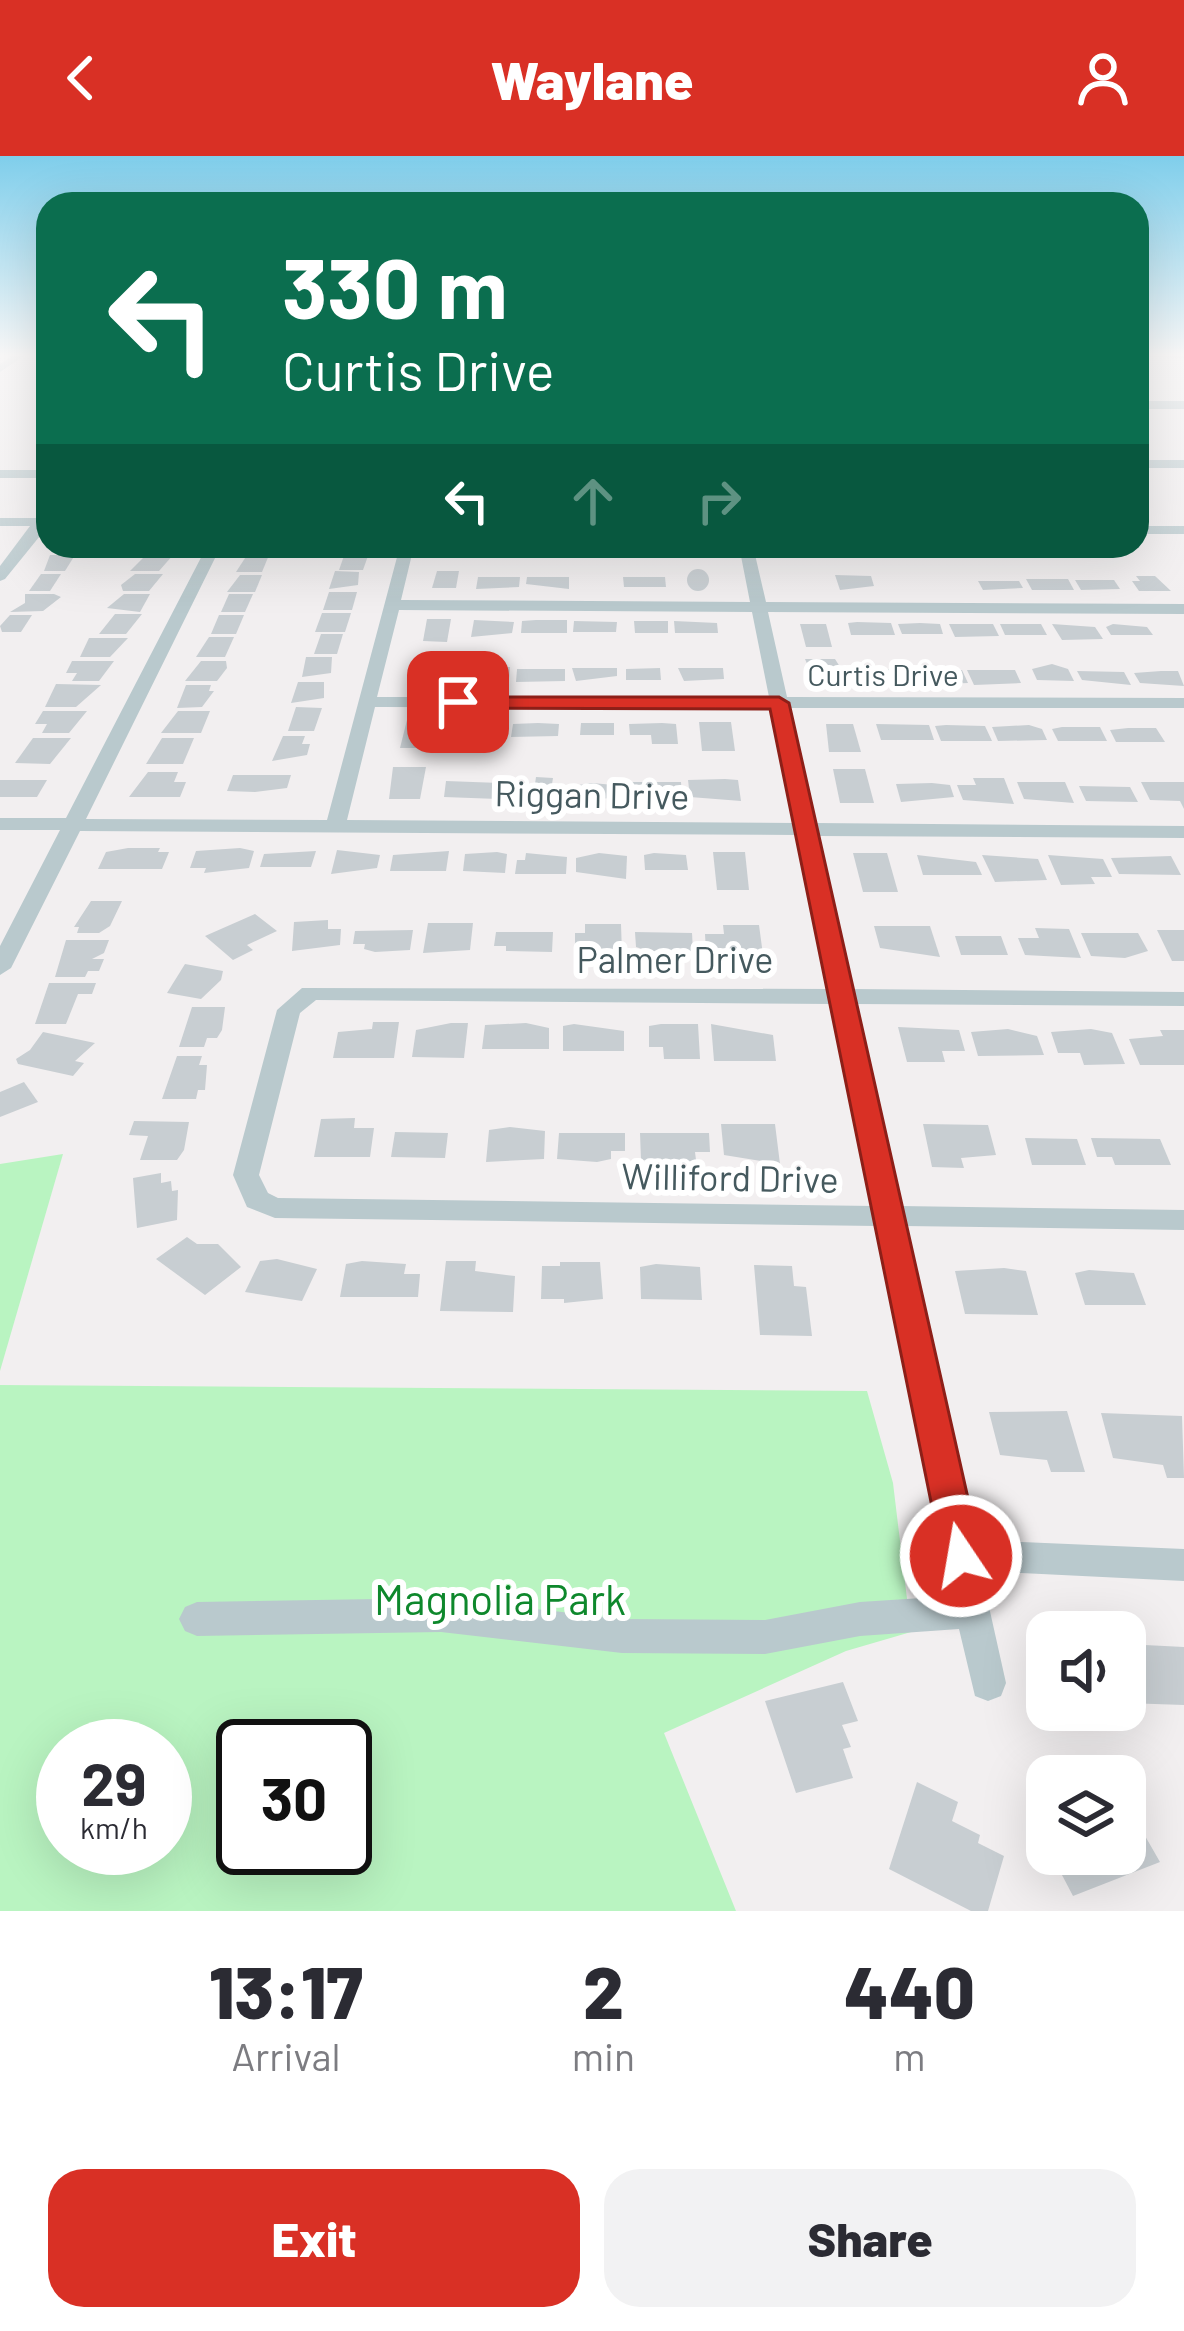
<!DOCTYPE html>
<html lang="en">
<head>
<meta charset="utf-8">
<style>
  :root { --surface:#fff; --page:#f2f2f3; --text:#2b2b33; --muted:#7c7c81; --accent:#d93025 }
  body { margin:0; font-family:Barlow,sans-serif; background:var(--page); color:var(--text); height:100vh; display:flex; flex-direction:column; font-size:45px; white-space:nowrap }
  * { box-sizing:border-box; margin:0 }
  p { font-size:39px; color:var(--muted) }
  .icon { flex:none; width:66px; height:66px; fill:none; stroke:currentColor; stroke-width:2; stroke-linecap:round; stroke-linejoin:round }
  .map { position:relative; height:1755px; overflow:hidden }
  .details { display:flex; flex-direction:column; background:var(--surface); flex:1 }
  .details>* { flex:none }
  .hud { position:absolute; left:36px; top:36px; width:1113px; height:366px; border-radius:36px; box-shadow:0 12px 48px #0002; background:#0b6e4f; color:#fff; overflow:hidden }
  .fabs { position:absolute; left:1026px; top:1455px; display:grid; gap:24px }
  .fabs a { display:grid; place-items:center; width:120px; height:120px; border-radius:24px; background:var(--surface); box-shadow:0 12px 48px #0002; font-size:60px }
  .speed { position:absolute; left:36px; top:1563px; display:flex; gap:24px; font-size:60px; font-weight:700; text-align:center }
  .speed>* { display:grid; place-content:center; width:156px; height:156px; border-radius:50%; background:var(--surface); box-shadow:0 12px 48px #0002; line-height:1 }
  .speed small { font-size:30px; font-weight:400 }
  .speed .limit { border:6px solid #111; border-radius:18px; background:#fff; color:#111 }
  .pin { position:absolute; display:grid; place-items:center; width:102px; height:102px; color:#fff; margin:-51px; border-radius:24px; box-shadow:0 6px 18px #0006 }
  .me { position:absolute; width:132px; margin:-66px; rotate:348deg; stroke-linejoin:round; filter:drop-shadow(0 0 9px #0008) }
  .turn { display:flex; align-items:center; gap:42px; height:252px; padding:0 48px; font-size:54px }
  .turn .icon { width:156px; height:156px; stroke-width:2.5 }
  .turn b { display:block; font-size:84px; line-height:102px }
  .lanes { display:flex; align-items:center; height:114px; padding:0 48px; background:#0003; justify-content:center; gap:60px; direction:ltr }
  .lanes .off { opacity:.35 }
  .eta { display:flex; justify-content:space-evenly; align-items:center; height:204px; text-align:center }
  .eta b { font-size:72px; font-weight:800; line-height:84px }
  .cta { display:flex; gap:24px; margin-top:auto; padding:24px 48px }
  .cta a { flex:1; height:138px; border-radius:36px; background:var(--accent); color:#fff; font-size:48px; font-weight:800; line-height:138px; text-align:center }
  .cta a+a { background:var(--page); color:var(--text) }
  header { display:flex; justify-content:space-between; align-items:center; height:156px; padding:0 48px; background:var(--accent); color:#fff; font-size:54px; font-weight:800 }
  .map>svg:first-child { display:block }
  .green { fill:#b9f4c1; fill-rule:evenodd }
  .building { fill:#c8ced2 }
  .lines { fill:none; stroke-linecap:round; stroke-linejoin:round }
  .minor { fill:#b9c9cd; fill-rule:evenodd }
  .route { fill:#d93025; stroke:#8d1f18; stroke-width:3 }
  .labels { text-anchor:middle; stroke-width:12; stroke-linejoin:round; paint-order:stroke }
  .far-street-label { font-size:30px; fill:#45595e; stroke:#fff }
  .street-label { font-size:36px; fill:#45595e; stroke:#fff }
  .near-park-label { font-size:42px; fill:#0e882c; stroke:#fff }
</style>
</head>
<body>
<header><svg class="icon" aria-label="back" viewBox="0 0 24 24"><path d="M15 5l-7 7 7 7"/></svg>Waylane<svg class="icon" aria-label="person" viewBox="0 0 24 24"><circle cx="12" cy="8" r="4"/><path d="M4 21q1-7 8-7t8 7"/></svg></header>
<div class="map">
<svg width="1184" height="1755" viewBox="0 0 1184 1755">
  <rect width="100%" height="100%" fill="#f2eff0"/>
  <g class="green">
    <path d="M63,998L0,1215V1008Z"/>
    <path d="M0,1229L867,1235L893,1327L911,1476L846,1495L664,1577L736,1755H0ZM63,1590H165V1692H63ZM243,1590H345V1692H243Z"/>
  </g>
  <g class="building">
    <path d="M345,397H369L363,414H339Z"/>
    <path d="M50,399H75L65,415H44Z"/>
    <path d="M146,399H173L159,415H130Z"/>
    <path d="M247,399H269L262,416H236Z"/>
    <circle cx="698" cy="424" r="11"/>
    <path d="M335,415L359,416L358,429L329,433Z"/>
    <path d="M437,415H459L456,432H432Z"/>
    <path d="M41,418H61L50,435H29Z"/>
    <path d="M135,418H163L149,435H123L121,429Z"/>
    <path d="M240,419H262L255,436H227Z"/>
    <path d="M835,419L871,420L874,430L840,434Z"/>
    <path d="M1136,420H1155L1171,435H1139L1132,425H1140Z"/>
    <path d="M478,421H520L519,431L476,433Z"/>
    <path d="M527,421H569V433L526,428Z"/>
    <path d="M623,421H665L666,431H624Z"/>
    <path d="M1026,423H1068L1074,434H1032Z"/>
    <path d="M1075,424H1114L1120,433L1081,434Z"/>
    <path d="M978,425H1019L1023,432L983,434Z"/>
    <path d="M329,436H357L352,454H323Z"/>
    <path d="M25,438H54L61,441L43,455L10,456L25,447Z"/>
    <path d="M124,438H150L140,456L107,452Z"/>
    <path d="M229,438H253L245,456H221Z"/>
    <path d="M322,457H351L345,476H315Z"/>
    <path d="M115,458H142L126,478H99Z"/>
    <path d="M10,459H32L21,476H2L0,470Z"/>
    <path d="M219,459H244L236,478H211Z"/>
    <path d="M427,463H451L447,486L423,485Z"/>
    <path d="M474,464L514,466L512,477L471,481Z"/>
    <path d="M536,464H567V477H521L522,465Z"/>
    <path d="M574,465L617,466L616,476H573Z"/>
    <path d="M634,465H668V477H635Z"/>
    <path d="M674,465L717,467L718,477H675Z"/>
    <path d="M857,466L891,467L895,479H851L848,467Z"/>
    <path d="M920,467L940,468L943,478H902L898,468Z"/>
    <path d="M800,468H826L832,491H806Z"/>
    <path d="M949,468H993L999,480L955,481Z"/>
    <path d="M1000,468H1041L1047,479H1005Z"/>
    <path d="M1052,468L1095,471L1103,483L1062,484Z"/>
    <path d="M1113,468L1147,471L1153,479H1111L1106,471Z"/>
    <path d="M321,478H343L337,498H314Z"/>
    <path d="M209,481H234L225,501H196Z"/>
    <path d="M89,482H128L110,501H80Z"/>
    <path d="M306,501H332L331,517L302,521Z"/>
    <path d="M416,502H441L443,518L412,521Z"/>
    <path d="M805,503H835L847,522H839L841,528H816Z"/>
    <path d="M72,505H114L99,525H72L77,517H66Z"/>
    <path d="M201,505H226L227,512L217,525H185Z"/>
    <path d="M1052,508L1068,513L1074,525L1037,524L1032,513Z"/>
    <path d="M465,511H510L509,525L464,523Z"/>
    <path d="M572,512H617V520L576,525Z"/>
    <path d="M660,512L661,524H626V513Z"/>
    <path d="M678,512H723L724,523L684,525Z"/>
    <path d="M517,513H565V525L516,526Z"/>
    <path d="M860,513H907L912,526H864Z"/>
    <path d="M913,513L962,514L968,527L919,529Z"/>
    <path d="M967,514H1015L1021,527L974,529Z"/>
    <path d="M1077,515L1124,516L1131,529L1082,524Z"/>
    <path d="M1161,515H1178L1184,530L1140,527L1134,517Z"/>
    <path d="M298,526H324V542L291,547Z"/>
    <path d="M56,528L101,529L76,551H45Z"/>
    <path d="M186,529H211L209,535H214L202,551L177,552Z"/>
    <path d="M296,551L322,552L314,575H288Z"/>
    <path d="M43,555H87L69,577H42L47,568H35Z"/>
    <path d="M178,555H210L201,577H161Z"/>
    <path d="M407,564H433L428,592H400Z"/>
    <path d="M467,565L503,569L502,579H454L456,569Z"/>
    <path d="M699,566H731L735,595H702Z"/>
    <path d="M538,567L559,568L558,580L511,581L513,568Z"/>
    <path d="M581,567H614V579H580Z"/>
    <path d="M662,567L676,568L678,588H652L651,579H630L629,568Z"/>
    <path d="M826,568H853L861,596H829Z"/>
    <path d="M876,568L929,569L934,584H881Z"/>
    <path d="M946,569L985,570L992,585H941L935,570Z"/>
    <path d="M1029,569L1042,573L1047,584L998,585L992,571Z"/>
    <path d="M1062,571H1100L1107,585H1058L1052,573Z"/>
    <path d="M1128,572H1156L1165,586H1116L1110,574Z"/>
    <path d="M283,580H305L302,588H310L307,599L272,605Z"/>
    <path d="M33,582H71L50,608L15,607Z"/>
    <path d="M162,582H194L183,608H146Z"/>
    <path d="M393,611H426L420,643H389Z"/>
    <path d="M833,613H865L874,647H840Z"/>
    <path d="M148,616H178L174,626H186L180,641H129Z"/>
    <path d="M233,619H291L287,632L255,636L227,635Z"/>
    <path d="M536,621L553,622L552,628H560L559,643L506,642L508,628H535Z"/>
    <path d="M973,622H1004L1014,648L963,644L957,629H976Z"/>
    <path d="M725,623L738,624L741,645L690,641L688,624Z"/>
    <path d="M0,624H47L37,641H0Z"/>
    <path d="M446,625L500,627L498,643L444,641Z"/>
    <path d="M630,626H681L682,642L631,639Z"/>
    <path d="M1017,626H1065L1074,647L1024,643Z"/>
    <path d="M1141,626H1184V653L1180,645L1150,644Z"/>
    <path d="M592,627L614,629V642L578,644L579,629Z"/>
    <path d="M932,627L950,629L954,641L901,646L896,628Z"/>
    <path d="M1079,630L1130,631L1138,646L1086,645Z"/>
    <path d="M128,692H160L158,696H169L162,713H98L106,696Z"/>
    <path d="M240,692L254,695L249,712L204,717L206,712H190L196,695Z"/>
    <path d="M337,694L380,699L377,712L331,718Z"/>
    <path d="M316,695L311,711H260L264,698Z"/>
    <path d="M449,695L446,715H390L393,699Z"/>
    <path d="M497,696L507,698L505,717L463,715L465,698Z"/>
    <path d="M713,696H745L749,734H717Z"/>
    <path d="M526,697L567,701L566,718H515L517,704H525Z"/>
    <path d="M599,697L627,700L626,723L576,716V702Z"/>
    <path d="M654,697L686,699L688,714H645L644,699Z"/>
    <path d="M853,697H887L898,736H863Z"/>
    <path d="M917,699L976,706L982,719H923Z"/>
    <path d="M982,699L1038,703L1047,724L995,726Z"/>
    <path d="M1048,699L1103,703L1112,721H1091L1095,728L1061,729Z"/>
    <path d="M1171,700L1181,719L1119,718L1111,702Z"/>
    <path d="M91,745H122L110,770L99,777H77L79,771H74Z"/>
    <path d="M255,758L277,775L247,789L253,794L233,804L205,780Z"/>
    <path d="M328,764V773H341L340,789L292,795L294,766Z"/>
    <path d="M428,767H473L470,794L423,797Z"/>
    <path d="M585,768H621L622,798L575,795V777H585Z"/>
    <path d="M723,769H759L763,799L706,796L705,778H724Z"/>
    <path d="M874,770H930L940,801L880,792Z"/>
    <path d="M1035,772L1069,773L1081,802L1025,799L1018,782H1039Z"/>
    <path d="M413,774L410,794L375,796L364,793L365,788H353L355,775Z"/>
    <path d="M1157,774H1184V805H1172Z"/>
    <path d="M496,776H553L552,796L506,795V790H494Z"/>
    <path d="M635,776L692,777L693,795H648L636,791Z"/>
    <path d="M1081,777H1138L1148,795L1125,802L1091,800Z"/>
    <path d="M955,780H1001L1008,799H961Z"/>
    <path d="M66,784H109L104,797L92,803H104L99,815H88L85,821H55Z"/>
    <path d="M185,808L223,815L221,824L201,843L167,837Z"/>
    <path d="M49,827H96L92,838H78L66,868H35Z"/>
    <path d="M192,851H225L222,874L217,882H207L204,891H179Z"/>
    <path d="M373,866H399L394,902H333L338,876L372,873Z"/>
    <path d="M451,867H468L464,902L412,901L416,874Z"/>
    <path d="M526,867L549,872V893H482L485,869Z"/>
    <path d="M574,868L624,875V895H563V870Z"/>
    <path d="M661,868H698L700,903H664L663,891H649V870Z"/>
    <path d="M711,868L773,879L776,905H714Z"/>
    <path d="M898,871L959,874L965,895H942L945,906H907Z"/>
    <path d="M1008,873L1037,880L1044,899L978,900L971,876Z"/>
    <path d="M1091,873L1112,877L1125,908L1084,909L1080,897H1058L1051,876Z"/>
    <path d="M1160,874H1184V909H1140L1129,883L1163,880Z"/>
    <path d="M43,876L95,887L75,905L84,907L73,920L18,908L16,903L30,894Z"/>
    <path d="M177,900H202L199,909H207L205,934H198L196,943H162Z"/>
    <path d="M24,926L38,946L0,961V936Z"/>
    <path d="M355,962L354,972H374L370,1001H314L321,963Z"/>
    <path d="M134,965L189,966L184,994L177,1004H140L148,980L129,979Z"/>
    <path d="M721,968H775L780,1008L724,999Z"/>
    <path d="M923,968L988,969L996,999L961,1002L964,1012L932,1011Z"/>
    <path d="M510,971L545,975L544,1003L486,1006L489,974Z"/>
    <path d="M395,976L448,977L445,1002L391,1001Z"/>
    <path d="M559,977H625V995H611V1003L597,1006L557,1003Z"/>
    <path d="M640,977H709L710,996H695L696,1004L682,1007L641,1004Z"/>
    <path d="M1025,982L1077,983L1086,1009H1032Z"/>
    <path d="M1091,982L1160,983L1171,1009H1115L1112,1001H1097Z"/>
    <path d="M161,1017V1027L171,1025L172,1035L178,1034L177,1064L137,1072L133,1022Z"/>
    <path d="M187,1081L197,1088H218L241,1111L205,1139L156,1103Z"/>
    <path d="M277,1103L317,1113L302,1145L245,1136L260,1105Z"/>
    <path d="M362,1105L406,1108L404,1118H420L418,1141H340L346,1108Z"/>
    <path d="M446,1105H476L475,1115L515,1120L513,1156L440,1155Z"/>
    <path d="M560,1106H600L603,1143L564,1147V1143H541L542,1110H560Z"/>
    <path d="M656,1108L700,1111L702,1144L641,1143L640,1111Z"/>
    <path d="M754,1109L792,1110L794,1130L806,1131L812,1180L760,1179Z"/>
    <path d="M1004,1112L1026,1115L1038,1159L965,1158L955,1115Z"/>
    <path d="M1089,1114L1134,1117L1146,1149H1085L1075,1117Z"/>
    <path d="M1067,1255L1085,1316H1051L1047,1304L1000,1299L989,1256Z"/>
    <path d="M1101,1257L1182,1260L1184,1322H1167L1163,1309L1113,1302Z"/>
    <path d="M1125,1488L1184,1491V1549L1125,1547Z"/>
    <path d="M843,1526L858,1565L842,1569L851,1591L843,1593L853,1622L796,1637L765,1545Z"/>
    <path d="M917,1626L958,1646L952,1665L980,1679L978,1687L1004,1700L988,1755H971L889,1713Z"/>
    <path d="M1125,1645L1160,1706L1073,1740L1051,1698H1125Z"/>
  </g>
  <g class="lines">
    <g class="minor">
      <path d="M16,197H28L0,216V208Z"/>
      <path d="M1137,197H1184V202L1137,201Z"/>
      <rect x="1137" y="245" width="47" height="8"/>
      <rect x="1137" y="304" width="47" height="8"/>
      <rect x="0" y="314" width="48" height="8"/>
      <path d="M0,362H48V370L5,423L0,425V410L30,370H0Z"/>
      <rect x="1137" y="370" width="47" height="8"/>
      <path d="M207,390H221L86,663L327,664L400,390H414L401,444L750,446L739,390H753L766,446L1184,448V458L768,456L787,541L1184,542V552H789L815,667L1184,670V682L818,680L852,833L1184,836V850L855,848L900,1050L1184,1054V1074L905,1070L974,1384L1184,1393V1425L981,1415L1006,1527L1001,1540L988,1545L975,1540L959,1473L860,1480L765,1498L622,1497L441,1476L197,1480L185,1475L179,1463L185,1451L197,1446L441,1442L622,1463L765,1464L860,1446L952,1440L877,1070L275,1062L247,1051L233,1019L277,854L302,832L829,833L798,679L80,675L11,812L0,819V790L60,674H0V662H66ZM399,454L752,456L769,541H377ZM375,551L772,552L795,667L347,664ZM316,844L832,848L873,1050L278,1042L268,1037L259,1019L300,857Z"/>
    </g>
  </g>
  <linearGradient id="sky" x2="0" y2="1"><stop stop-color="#7fceeb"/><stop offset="0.45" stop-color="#f9f8f8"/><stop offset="1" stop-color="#f9f8f8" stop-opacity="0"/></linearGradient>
  <rect width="1184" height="442" fill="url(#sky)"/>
  <path class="route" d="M451,541H779L789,547L981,1400L975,1412L961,1417L947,1412L942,1400L770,553L458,552L448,546Z"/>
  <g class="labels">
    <g class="far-street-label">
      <text x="883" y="530">Curtis Drive</text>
    </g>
    <g class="street-label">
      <text transform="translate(592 639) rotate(1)" y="13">Riggan Drive</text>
      <text x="675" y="817">Palmer Drive</text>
      <text transform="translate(730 1022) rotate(1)" y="13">Williford Drive</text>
    </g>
    <g class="near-park-label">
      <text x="500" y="1459">Magnolia Park</text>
    </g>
  </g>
</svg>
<div class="fabs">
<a><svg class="icon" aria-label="sound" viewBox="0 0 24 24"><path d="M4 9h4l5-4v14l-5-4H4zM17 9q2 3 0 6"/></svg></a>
<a><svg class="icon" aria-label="layers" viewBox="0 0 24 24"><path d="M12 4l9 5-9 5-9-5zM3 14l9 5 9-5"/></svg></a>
</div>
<div class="speed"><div>29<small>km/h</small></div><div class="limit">30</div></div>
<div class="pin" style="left:458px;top:546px;background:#d93025"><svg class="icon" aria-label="arrive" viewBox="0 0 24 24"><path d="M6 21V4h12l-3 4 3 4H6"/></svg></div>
<svg class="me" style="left:961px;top:1400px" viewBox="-20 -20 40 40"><circle r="17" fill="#d93025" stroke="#fff" stroke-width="3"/><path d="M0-11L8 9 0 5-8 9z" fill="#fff"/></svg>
<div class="hud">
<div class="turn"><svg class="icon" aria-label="left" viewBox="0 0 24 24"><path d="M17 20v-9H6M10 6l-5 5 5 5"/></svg><div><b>330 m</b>Curtis Drive</div></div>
<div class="lanes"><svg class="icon" aria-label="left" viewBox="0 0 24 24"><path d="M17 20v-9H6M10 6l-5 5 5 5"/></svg><svg class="icon off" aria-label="ahead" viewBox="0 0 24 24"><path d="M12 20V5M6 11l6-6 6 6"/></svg><svg class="icon off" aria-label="right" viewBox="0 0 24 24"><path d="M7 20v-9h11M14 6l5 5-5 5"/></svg></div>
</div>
</div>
<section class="details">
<div class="eta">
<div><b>13:17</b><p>Arrival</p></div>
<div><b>2</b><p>min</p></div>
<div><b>440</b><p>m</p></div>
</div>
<div class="cta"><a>Exit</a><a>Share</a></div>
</section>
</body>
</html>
